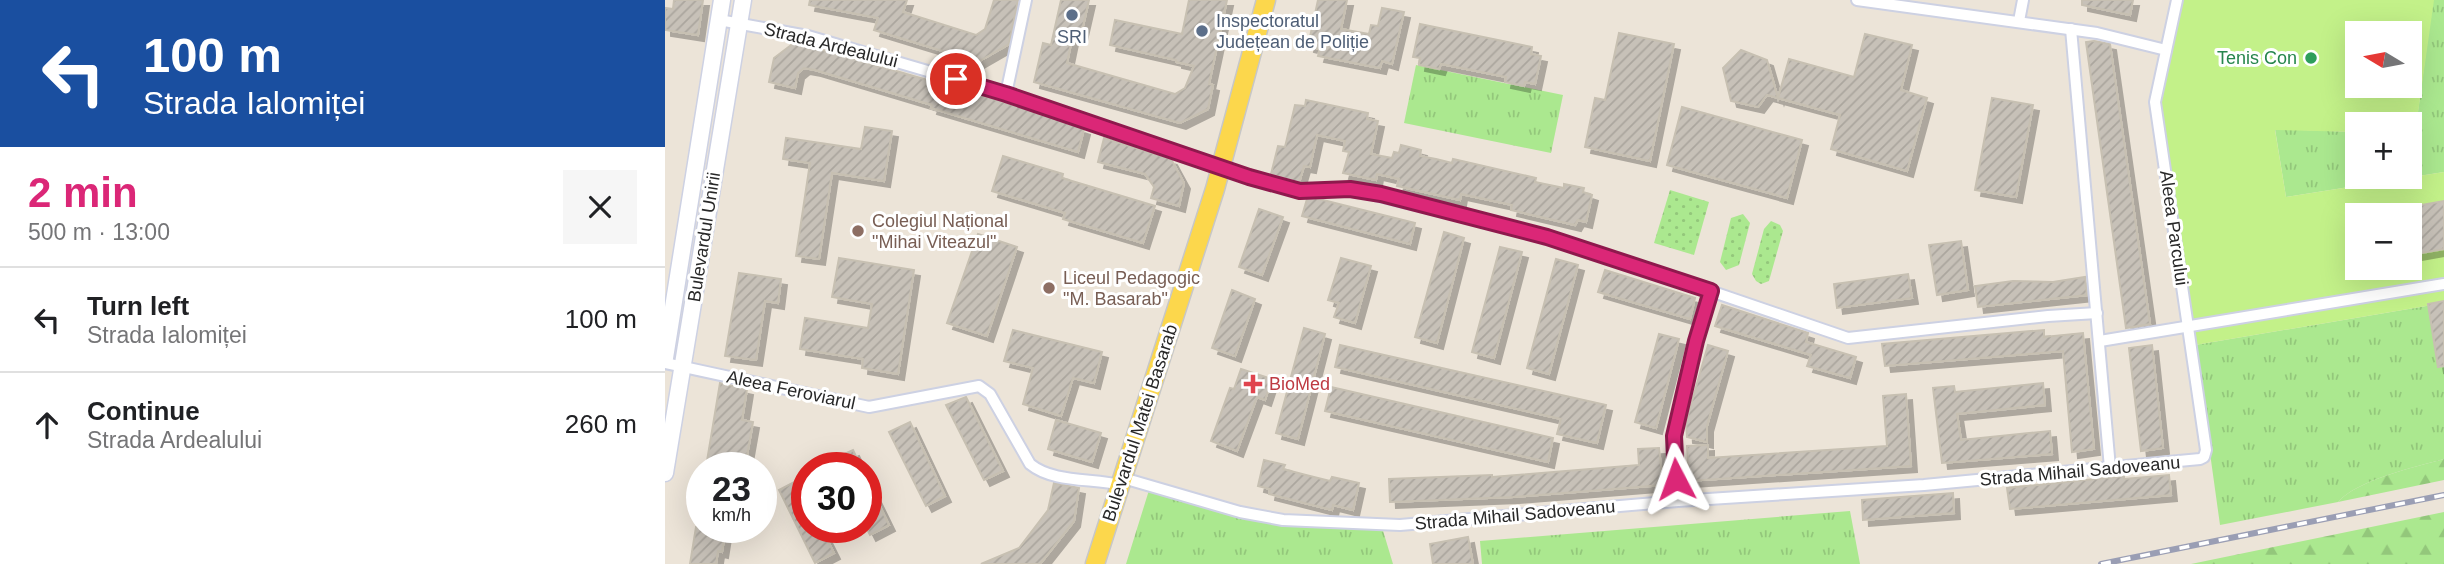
<!DOCTYPE html>
<html lang="en">
<head>
<meta charset="utf-8">
<style>
  :root { --surface:#fff; --page:#f6f6f6; --text:#202124; --muted:#757577; --line:#e0e0e0; --accent:#db2777 }
  body { margin:0; font-family:Arial,sans-serif; background:var(--page); color:var(--text); height:100vh; display:flex; flex-direction:column; font-size:26px; white-space:nowrap }
  * { box-sizing:border-box; margin:0 }
  p { font-size:23px; color:var(--muted) }
  .icon { flex:none; width:38px; height:38px; fill:none; stroke:currentColor; stroke-width:2; stroke-linecap:round; stroke-linejoin:round }
  .map { position:relative; flex:1; overflow:hidden }
  .sheet { display:flex; flex-direction:column; background:var(--surface); width:665px }
  .sheet>* { flex:none }
  .banner { background:#1a4fa0; color:#fff; overflow:hidden }
  .needle { width:46px; rotate:280deg }
  .controls { position:absolute; left:1680px; top:21px; display:grid; gap:14px }
  .controls a { display:grid; place-items:center; width:77px; height:77px; border-radius:0px; background:var(--surface); box-shadow:0 7px 28px #0002; font-size:35px }
  .speed { position:absolute; left:21px; top:452px; display:flex; gap:14px; font-size:35px; font-weight:700; text-align:center }
  .speed>* { display:grid; place-content:center; width:91px; height:91px; border-radius:50%; background:var(--surface); box-shadow:0 7px 28px #0002; line-height:1 }
  .speed small { font-size:18px; font-weight:400 }
  .speed .limit { border:10px solid #d22; background:#fff; color:#111 }
  .pin { position:absolute; display:grid; place-items:center; width:60px; height:60px; color:#fff; margin:-30px; border:4px solid #fff; border-radius:50%; box-shadow:0 2px 7px #0007 }
  .me { position:absolute; width:77px; margin:-38px; rotate:356deg; stroke-linejoin:round; filter:drop-shadow(0 0 5px #0008) }
  .turn { display:flex; align-items:center; gap:24px; height:147px; padding:0 28px; font-size:32px }
  .turn .icon { width:91px; height:91px; stroke-width:2.5 }
  .turn b { display:block; font-size:49px; line-height:60px }
  .round { display:grid; place-items:center; flex:none; width:74px; height:74px; border-radius:0px; background:var(--page) }
  .summary { display:flex; align-items:center; justify-content:space-between; height:119px; padding:0 28px }
  h1 { font-size:42px; font-weight:800; line-height:52px; color:var(--accent) }
  ul { padding:0; list-style:none }
  li { display:flex; align-items:center; gap:21px; height:105px; padding:0 28px; border-top:2px solid var(--line) }
  li div { flex:1 }
  li b { display:block; font-size:26px }
  li em { font-style:normal }
  main { display:flex; flex:1; min-height:0 }
  .map>svg:first-child { display:block }
  .grass { fill:url(#grass-tufts) }
  .forest { fill:url(#forest-firs) }
  .garden { fill:url(#garden-dots) }
  .pitch { fill:#c3f189; fill-rule:evenodd }
  .building { fill:url(#building-hatch); stroke:#c7c0b2; stroke-width:2; filter:url(#shadow) }
  .lines { fill:none; stroke-linecap:round; stroke-linejoin:round }
  .street-casing { stroke:#cdd1e3; stroke-width:14 }
  .secondary-casing { stroke:#cdd1e3; stroke-width:19 }
  .primary-casing { stroke:#c7c7c7; stroke-width:21 }
  .street { stroke:#fff; stroke-width:10 }
  .secondary { stroke:#fff; stroke-width:16 }
  .primary { stroke:#fcd74c; stroke-width:18 }
  .rail-casing { stroke:#9a9eb4; stroke-width:6 }
  .rail { stroke:#fff; stroke-width:3.5; stroke-dasharray:10; stroke-linecap:butt }
  .route-casing { stroke:#8e194d; stroke-width:18 }
  .route { stroke:#db2777; stroke-width:12 }
  .service-dot { fill:#5c6f8a; stroke:#fff; stroke-width:2.5 }
  .leisure-dot { fill:#2e9e5b; stroke:#fff; stroke-width:2.5 }
  .education-dot { fill:#8d6e63; stroke:#fff; stroke-width:2.5 }
  .health-dot { fill:#e0444e; stroke:#fff; stroke-width:2.5 }
  .labels { text-anchor:middle; stroke-width:6; stroke-linejoin:round; paint-order:stroke }
  .service-label { font-size:18px; fill:#4e5e75; stroke:#fff; text-anchor:start }
  .street-label { font-size:18px; fill:#282828; stroke:#fff }
  .leisure-label { font-size:18px; fill:#27864d; stroke:#fff; text-anchor:end }
  .education-label { font-size:18px; fill:#785e54; stroke:#fff; text-anchor:start }
  .health-label { font-size:18px; fill:#be3a42; stroke:#fff; text-anchor:start }
</style>
</head>
<body>
<main>
<section class="sheet">
<div class="banner">
<div class="turn"><svg class="icon" aria-label="left" viewBox="0 0 24 24"><path d="M17 20v-9H6M10 6l-5 5 5 5"/></svg><div><b>100 m</b>Strada Ialomiței</div></div>
</div>
<div class="summary"><div><h1>2 min</h1><p>500 m · 13:00</p></div><a class="round"><svg class="icon" aria-label="close" viewBox="0 0 24 24"><path d="M6 6l12 12M18 6L6 18"/></svg></a></div>
<ul>
<li><svg class="icon" aria-label="left" viewBox="0 0 24 24"><path d="M17 20v-9H6M10 6l-5 5 5 5"/></svg><div><b>Turn left</b><p>Strada Ialomiței</p></div><em>100 m</em></li>
<li><svg class="icon" aria-label="ahead" viewBox="0 0 24 24"><path d="M12 20V5M6 11l6-6 6 6"/></svg><div><b>Continue</b><p>Strada Ardealului</p></div><em>260 m</em></li>
</ul>
</section>
<div class="map">
<svg width="1779" height="564" viewBox="0 0 1779 564">
  <defs>
    <pattern id="grass-tufts" width="24" height="20" patternUnits="userSpaceOnUse" patternTransform="scale(1.75)"><rect width="24" height="20" fill="#abe88f"/><path d="M3 7l-1-3M5 7V3M7 7l1-3M15 17l-1-3M17 17v-4M19 17l1-3" fill="none" stroke="#93c77b"/></pattern>
    <pattern id="forest-firs" width="22" height="20" patternUnits="userSpaceOnUse" patternTransform="scale(1.75)"><rect width="22" height="20" fill="#abe88f"/><path d="M5 1l3.5 6h-7zM16 11l3.5 6h-7z" fill="#93c77b"/></pattern>
    <pattern id="garden-dots" width="8" height="8" patternUnits="userSpaceOnUse" patternTransform="scale(1.75)"><rect width="8" height="8" fill="#abe88f"/><path d="M2 2h.1M6 6h.1" fill="none" stroke="#93c77b" stroke-width="1.8" stroke-linecap="round"/></pattern>
    <pattern id="building-hatch" width="6" height="6" patternUnits="userSpaceOnUse" patternTransform="scale(1.75)"><rect width="6" height="6" fill="#c7c1b8"/><path d="M-1 1l2-2M0 6l6-6M5 7l2-2" fill="none" stroke="#aba69e"/></pattern>
    <filter id="shadow"><feDropShadow dx="6" dy="6" stdDeviation="0" flood-color="#0004"/></filter>
  </defs>
  <rect width="100%" height="100%" fill="#ece4d8"/>
  <g class="grass">
    <path d="M1768,0H1779V172L1621,197L1610,129L1692,132V177H1745V133L1750,134Z"/>
    <path d="M751,65L898,95L886,153L739,123Z"/>
    <path d="M1779,303V459C1750,467 1692,480 1673,502L1555,525L1530,345Z"/>
    <path d="M485,487L575,512L716,524L728,564H461Z"/>
    <path d="M1185,511L1195,564H817L815,541Z"/>
  </g>
  <g class="forest">
    <path d="M1779,459V480L1673,502C1692,480 1750,467 1779,459Z"/>
    <path d="M1779,512V564H1526Z"/>
  </g>
  <g class="garden">
    <path d="M1005,190L1044,202L1029,255L989,243Z"/>
    <path d="M1078,214L1085,223L1074,265L1061,270L1055,262L1066,218Z"/>
    <path d="M1106,221L1115,225L1118,231L1104,281L1096,284L1091,281L1087,274L1099,229Z"/>
  </g>
  <path class="pitch" d="M1516,0H1769L1750,134L1745,133V124H1692V132L1610,130L1621,197L1779,172V303L1530,345L1496,100ZM1692,33H1745V86H1692ZM1692,215H1745V268H1692Z"/>
  <g class="building">
    <path d="M9,0H38L33,35L0,30V8L8,9Z"/>
    <path d="M145,0H242L238,12L311,35L320,29L329,0H353L344,44L313,62L209,30L213,18L144,5Z"/>
    <path d="M396,0H424L416,35L408,34L402,63L510,94L520,88L529,66L511,62V60L445,45L450,20L517,34L524,0H562L544,84L548,85L543,109L515,123L369,82L378,43L386,45Z"/>
    <path d="M653,0H682L676,29L704,34L706,25L713,26L717,8L739,12L727,64L717,61L715,68L653,56L655,49L643,46Z"/>
    <path d="M1417,0H1468L1465,15L1417,5Z"/>
    <path d="M755,24L867,47L866,54L876,56L870,84L860,82L859,86L840,82L841,77L776,64L774,69L754,65L755,58L748,57Z"/>
    <path d="M954,33L1009,44L985,161L920,147L930,98L940,100Z"/>
    <path d="M1200,34L1247,45L1236,90L1262,98L1242,171L1166,149L1175,115L1102,95L1093,107L1066,101L1058,68L1076,50L1102,60L1113,98L1124,59L1189,77Z"/>
    <path d="M1429,41L1445,44L1485,324L1461,328L1421,42Z"/>
    <path d="M130,42L339,102L419,129L413,152L266,108L267,105L150,70L139,68L133,73L130,88L104,82L109,58Z"/>
    <path d="M1327,98L1368,105L1351,197L1310,190Z"/>
    <path d="M641,100L703,113L702,119L713,121L706,154L727,158L729,152L734,153L736,145L756,150L755,156L771,159L787,163L788,159L871,178L870,182L899,188V184L919,188L918,192L927,195L921,222L913,220L910,225L846,210L847,205L796,194L795,200L732,186L734,179L712,174L711,180L678,173L684,152L678,151L680,141L652,135L645,167L639,166L634,183L606,174L613,146L620,147L630,105L640,106Z"/>
    <path d="M1017,107L1137,140L1122,198L1002,165Z"/>
    <path d="M200,127L227,131L219,181L167,173L154,259L131,256L145,163L118,159L121,138L196,149Z"/>
    <path d="M439,138L506,159L519,183L514,206L486,198L489,187L480,174L433,162Z"/>
    <path d="M338,156L398,174L397,178L490,206L478,243L398,219L400,213L327,191Z"/>
    <path d="M650,198L750,223L745,244L637,216L642,199Z"/>
    <path d="M1779,201V249L1745,255V207Z"/>
    <path d="M594,209L618,217L597,275L574,267Z"/>
    <path d="M779,232L799,238L772,343L750,337Z"/>
    <path d="M313,234L352,247L322,336L282,323Z"/>
    <path d="M1296,241L1303,290L1272,295L1264,245Z"/>
    <path d="M835,247L857,252L829,358L807,352Z"/>
    <path d="M174,258L249,270L233,374L197,368L198,359L135,349L140,318L203,328L207,304L167,297Z"/>
    <path d="M676,258L706,266L690,323L669,317L674,303L663,300Z"/>
    <path d="M891,259L913,265L884,374L862,368Z"/>
    <path d="M940,270L1030,298L1025,319L933,292Z"/>
    <path d="M74,273L116,279L113,303L100,301L91,360L60,356Z"/>
    <path d="M1243,274L1247,298L1172,308L1169,284Z"/>
    <path d="M1420,277L1422,295L1313,307L1310,286L1348,281L1388,282Z"/>
    <path d="M567,290L590,299L570,356L547,348Z"/>
    <path d="M1779,301V366L1773,367L1763,304Z"/>
    <path d="M1057,305L1143,333L1141,342L1191,357L1185,378L1142,366L1146,355L1050,326Z"/>
    <path d="M639,328L660,334L633,439L611,433Z"/>
    <path d="M348,330L437,352L429,383L408,378L396,416L358,404L368,368L339,361Z"/>
    <path d="M1379,330V337L1418,333L1429,449L1407,452L1398,351L1220,366L1217,344Z"/>
    <path d="M994,334L1014,339L991,428L970,422Z"/>
    <path d="M675,345L941,405L932,443L892,434L896,419L670,367Z"/>
    <path d="M1043,345L1063,351L1042,426V442L1022,437L1021,422Z"/>
    <path d="M1487,345L1498,448L1476,451L1464,348Z"/>
    <path d="M576,369L607,379L600,400L592,397L572,451L546,441L565,388L569,389Z"/>
    <path d="M55,383L82,389L77,420L88,422L80,467H41Z"/>
    <path d="M1378,383L1380,405L1292,414L1296,440L1385,431L1387,454L1277,463L1268,388L1289,386L1290,392Z"/>
    <path d="M666,387L888,438L883,462L660,411Z"/>
    <path d="M1241,394L1246,466L1024,481L1022,446L1043,445V458L1222,446L1218,396Z"/>
    <path d="M301,397L338,471L319,480L281,405Z"/>
    <path d="M391,420L436,433L427,462L383,449Z"/>
    <path d="M245,422L280,496L261,506L224,432Z"/>
    <path d="M994,448L998,485L848,497L725,502L724,479L827,475V477L974,465L973,449Z"/>
    <path d="M188,450L196,467H172L168,459Z"/>
    <path d="M599,460L620,465L618,469L641,475L665,481L667,477L694,483L688,510L668,505L667,510L604,494L605,489L593,486Z"/>
    <path d="M1504,475L1506,495L1345,509L1342,488L1459,476V479Z"/>
    <path d="M201,478L224,525L205,535L201,527Z"/>
    <path d="M133,480L142,497V527H156L169,553L150,563L114,490Z"/>
    <path d="M389,483L414,488L409,521L375,564H316L354,548L383,510Z"/>
    <path d="M1288,493L1289,513L1198,520L1197,500Z"/>
    <path d="M31,527H61L57,552L53,551L51,564H25Z"/>
    <path d="M803,537L808,564H768L765,544Z"/>
  </g>
  <g class="lines">
    <defs>
      <g id="street">
        <path d="M1192,0L1432,33L1501,50"/>
        <path d="M54,20L143,36L341,94L556,168L635,191L685,189L882,237L975,267L1183,338L1383,316L1432,313"/>
        <path d="M1354,21L1358,0"/>
        <path d="M1406,29L1445,468"/>
        <path d="M341,94L361,0"/>
        <path d="M1435,341L1779,284"/>
        <path d="M0,363L204,407L314,386L325,394L365,464C388,483 427,478 456,485"/>
        <path d="M458,478L575,512L618,520L735,525L1013,501L1259,485L1535,459L1539,457L1541,450L1490,102L1512,0"/>
        <path d="M1013,501L1009,436L1031,341L1046,291"/>
      </g>
      <g id="secondary">
        <path d="M0,358L57,0"/>
        <path d="M0,473L78,0"/>
      </g>
      <path id="primary" d="M430,564L550,189L601,0"/>
    </defs>
    <use href="#street" class="street-casing"/>
    <use href="#secondary" class="secondary-casing"/>
    <use href="#primary" class="primary-casing"/>
    <use href="#street" class="street"/>
    <use href="#secondary" class="secondary"/>
    <use href="#primary" class="primary"/>
    <defs>
      <path id="rail" d="M1436,564L1779,495"/>
    </defs>
    <use href="#rail" class="rail-casing"/>
    <use href="#rail" class="rail"/>
  </g>
  <g class="lines">
    <defs>
      <path id="route" d="M291,79L341,94L584,177L635,191L685,189L716,194L882,237L1046,291L1031,341L1009,436L1011,479"/>
    </defs>
    <use href="#route" class="route-casing"/>
    <use href="#route" class="route"/>
  </g>
  <g class="service-dot">
    <circle cx="407" cy="15" r="7"/>
    <circle cx="537" cy="31" r="7"/>
  </g>
  <circle class="leisure-dot" cx="1646" cy="58" r="7"/>
  <g class="education-dot">
    <circle cx="193" cy="231" r="7"/>
    <circle cx="384" cy="288" r="7"/>
  </g>
  <path class="health-dot" d="M584.5 373.5h7v7h7v7h-7v7h-7v-7h-7v-7h7z"/>
  <g class="labels">
    <g class="service-label">
      <text x="551" y="27">Inspectoratul<tspan x="551" dy="21">Județean de Poliție</tspan></text>
      <text x="407" y="43" text-anchor="middle">SRI</text>
    </g>
    <g class="street-label">
      <text transform="translate(166 45) rotate(14)" y="6">Strada Ardealului</text>
      <text transform="translate(1509 228) rotate(82)" y="6">Aleea Parcului</text>
      <text transform="translate(39 237) rotate(-81)" y="6">Bulevardul Unirii</text>
      <text transform="translate(126 390) rotate(12)" y="6">Aleea Feroviarul</text>
      <text transform="translate(475 423) rotate(-72)" y="6">Bulevardul Matei Basarab</text>
      <text transform="translate(1415 471) rotate(-5)" y="6">Strada Mihail Sadoveanu</text>
      <text transform="translate(850 515) rotate(-5)" y="6">Strada Mihail Sadoveanu</text>
    </g>
    <g class="leisure-label">
      <text x="1632" y="64">Tenis Con</text>
    </g>
    <g class="education-label">
      <text x="207" y="227">Colegiul Național<tspan x="207" dy="21">"Mihai Viteazul"</tspan></text>
      <text x="398" y="284">Liceul Pedagogic<tspan x="398" dy="21">"M. Basarab"</tspan></text>
    </g>
    <g class="health-label">
      <text x="604" y="390">BioMed</text>
    </g>
  </g>
</svg>
<div class="controls">
<a><svg class="needle" viewBox="-14 -14 28 28"><path d="M0-13l5 13h-10z" fill="#e53935"/><path d="M0 13l5-13h-10z" fill="#757577"/></svg></a>
<a>+</a>
<a>−</a>
</div>
<div class="speed"><div>23<small>km/h</small></div><div class="limit">30</div></div>
<div class="pin" style="left:291px;top:79px;background:#d93025"><svg class="icon" aria-label="arrive" viewBox="0 0 24 24"><path d="M6 21V4h12l-3 4 3 4H6"/></svg></div>
<svg class="me" style="left:1011px;top:479px" viewBox="-20 -20 40 40"><path d="M0-17L14 15 0 8-14 15z" fill="#db2777" stroke="#fff" stroke-width="4"/></svg>
</div>
</main>
</body>
</html>
